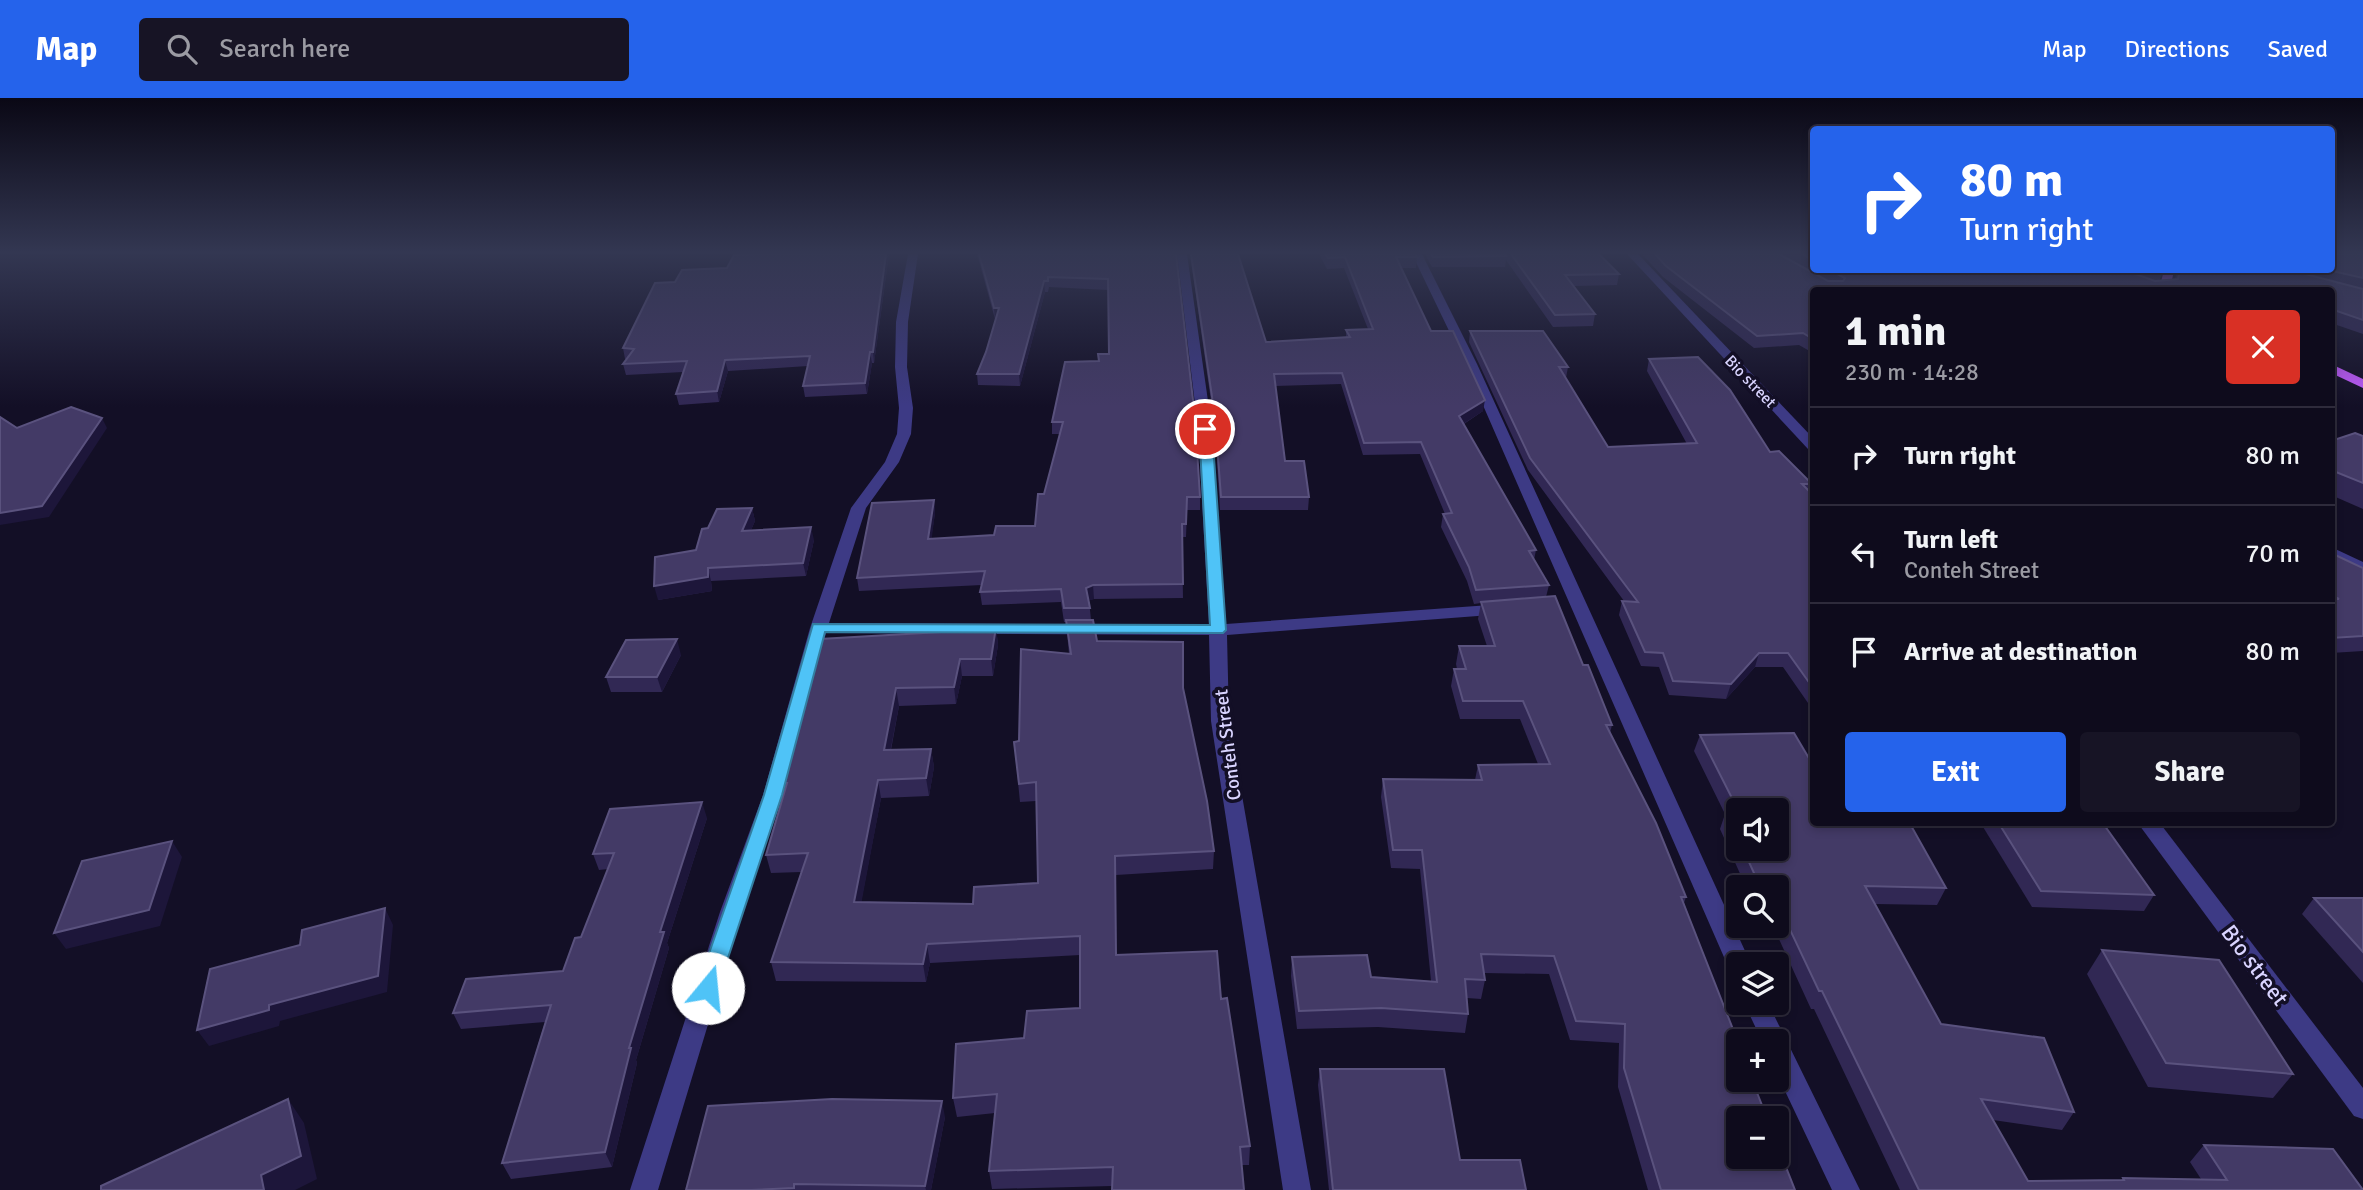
<!DOCTYPE html>
<html lang="en">
<head>
<meta charset="utf-8">
<style>
  :root { --surface:#0e0b1c; --page:#171425; --text:#f1f3f6; --muted:#9b9ba3; --line:#2e2b3b; --accent:#2563eb }
  body { margin:0; font-family:Signika,sans-serif; background:var(--page); color:var(--text); height:100vh; display:flex; flex-direction:column; font-size:26px; white-space:nowrap }
  * { box-sizing:border-box; margin:0 }
  p { font-size:23px; color:var(--muted) }
  .icon { flex:none; width:38px; height:38px; fill:none; stroke:currentColor; stroke-width:2; stroke-linecap:round; stroke-linejoin:round }
  .map { position:relative; flex:1; overflow:hidden }
  .details { position:absolute; left:1810px; top:189px; width:525px; height:539px; display:flex; flex-direction:column; background:var(--surface); border-radius:7px; box-shadow:0 4px 10px #0003,0 0 0 2px var(--line) }
  .details>* { flex:none }
  .guide { position:absolute; left:1810px; top:28px; width:525px; height:147px; border-radius:7px; box-shadow:0 4px 10px #0003,0 0 0 2px var(--line); background:#2563eb; color:#fff; overflow:hidden }
  .fabs { position:absolute; left:1726px; top:700px; display:grid; gap:14px }
  .fabs a { display:grid; place-items:center; width:63px; height:63px; border-radius:7px; background:var(--surface); box-shadow:0 4px 10px #0003,0 0 0 2px var(--line); font-size:35px }
  .pin { position:absolute; display:grid; place-items:center; width:60px; height:60px; color:#fff; margin:-30px; border:4px solid #fff; border-radius:50%; box-shadow:0 2px 7px #0007 }
  .me { position:absolute; width:77px; margin:-38px; rotate:17deg; stroke-linejoin:round; filter:drop-shadow(0 0 5px #0008) }
  .turn { display:flex; align-items:center; gap:24px; height:147px; padding:0 35px; font-size:32px }
  .turn .icon { width:91px; height:91px; stroke-width:2.5 }
  .turn b { display:block; font-size:49px; line-height:60px }
  .round { display:grid; place-items:center; flex:none; width:74px; height:74px; border-radius:7px; background:var(--page) }
  .head { display:flex; align-items:center; justify-content:space-between; height:119px; padding:0 35px }
  h1 { font-size:42px; font-weight:800; line-height:52px }
  .primary-button { display:flex; gap:14px; margin-top:auto; padding:14px 35px }
  .primary-button a { flex:1; height:80px; border-radius:7px; background:var(--accent); color:#fff; font-size:28px; font-weight:800; line-height:80px; text-align:center }
  .primary-button a+a { background:var(--page); color:var(--text) }
  ul { padding:0; list-style:none }
  li { display:flex; align-items:center; gap:21px; height:98px; padding:0 35px; border-top:2px solid var(--line) }
  li div { flex:1 }
  li b { display:block; font-size:26px }
  li em { font-style:normal }
  header { display:flex; align-items:center; gap:42px; box-sizing:border-box; height:98px; padding:0 35px; background:var(--accent); color:#fff }
  header strong { font-size:33px }
  nav { display:flex; gap:38px; margin-inline-start:auto; font-size:24px }
  .search { width:490px; height:63px; background:var(--page); display:flex; align-items:center; gap:18px; box-sizing:border-box; padding:0 24px; border-radius:7px; color:var(--muted); font-size:26px }
  .map>svg:first-child { display:block }
  .lines { fill:none; stroke-linecap:round; stroke-linejoin:round }
  .minor { fill:#3d3a85; fill-rule:evenodd }
  .major { fill:#c25bff; fill-rule:evenodd }
  .wall { fill:#312854; fill-rule:evenodd }
  .shaded-wall { fill:#1d163a }
  .building { fill:#433a66; stroke:#5a527e; stroke-width:2 }
  .route { fill:#4fc3f7; stroke:#337fa1; stroke-width:2 }
  .labels { text-anchor:middle; stroke-width:7; stroke-linejoin:round; paint-order:stroke }
  .far-street-label { font-size:16px; fill:#d9d4ff; stroke:#130f26 }
  .street-label { font-size:19px; fill:#d9d4ff; stroke:#130f26 }
  .near-street-label { font-size:23px; fill:#d9d4ff; stroke:#130f26 }
</style>
</head>
<body>
<header>
<strong>Map</strong>
<div class="search"><svg class="icon" aria-label="search" viewBox="0 0 24 24"><circle cx="10" cy="10" r="6"/><path d="M15 15l6 6"/></svg>Search here</div>
<nav><a>Map</a><a>Directions</a><a>Saved</a></nav>
</header>
<div class="map">
<svg width="2363" height="1092" viewBox="0 0 2363 1092">
  <rect width="100%" height="100%" fill="#130f26"/>
  <g class="lines">
    <g class="minor">
      <path d="M908,156H918L908,224L907,269L913,310L911,336L899,364L866,410L829,525L1209,527L1198,331L1177,156H1187L1212,331L1226,526L1504,506L1512,511L1504,516L1227,537L1229,623L1311,1092H1283L1211,623L1209,537L826,535L783,697L742,814L658,1092H630L720,814L763,697L810,530L851,410L885,364L897,336L899,310L895,269L896,224Z"/>
      <path d="M1412,156H1422L1477,266L1751,866H1738V875L1731,873L1727,866L1465,266Z"/>
      <path d="M1627,156H1638L1813,340V352L1808,351Z"/>
      <path d="M2331,449L2363,464V475L2331,460Z"/>
      <path d="M2137,724H2159L2363,990V1021L2354,1018Z"/>
      <path d="M1744,905H1768L1860,1092H1832L1776,974V943H1762Z"/>
    </g>
    <g class="major">
      <path d="M2164,172H2174L2170,192H2159Z"/>
      <path d="M2331,266L2363,281V290L2331,275Z"/>
    </g>
  </g>
  <g class="wall">
    <path d="M889,156L874,265H872L867,296L805,299L803,288L808,268L728,273L719,304L679,307L676,296L683,274L626,277L623,266L627,261H625L623,250L675,184L727,170Z"/>
    <path d="M977,156H1176L1200,399V412H1187L1186,439H1182L1183,500L1094,501L1089,502L1091,522L1097,543L1183,591L1214,753L1213,771L1116,777V857L1221,901L1250,1048L1249,1067H1242L1112,1088L992,1091L989,1073L995,1015L957,1019L953,1000L1024,940L1080,910V857L930,865L926,884L776,883L771,864L801,774L771,775L766,757L785,692L783,685L941,534L996,529L998,547L993,578H962L956,606L899,608L891,652L931,651L934,669L929,698L881,700L861,804L973,806L1038,785L1036,703L1020,704L1014,644L1019,643L1069,556L1066,524H1064L1061,504L982,507L980,494L982,487L859,493L857,480L934,402L935,415L931,441L994,437L1035,428L1060,336H1052V324L1098,263L1109,256L1108,192L1049,189L1048,194H1045L1020,288L978,287L977,276L986,254L996,221H995Z"/>
    <path d="M1190,156H1238L1266,244L1346,239V232L1368,231L1344,170L1327,171L1319,156H1415L1417,159L1416,170H1401L1431,233L1483,313L1464,326L1536,452L1534,462L1549,487L1546,499L1583,567L1612,627L1610,635L1686,799L1684,805L1795,1092H1648L1618,989L1619,945L1570,942L1549,876L1484,875L1485,882L1481,901L1467,900L1468,916L1465,935L1378,929L1297,931L1291,878L1292,859L1371,879L1431,883L1420,771L1391,770L1381,699L1383,681L1475,682L1478,667L1538,666L1520,621H1460L1451,588L1454,571H1457L1456,566L1459,548H1487L1478,521L1481,505L1474,506L1467,483L1441,429L1443,416H1445L1420,356L1363,357L1341,286L1275,288L1285,363L1309,399L1308,412H1220L1215,331Z"/>
    <path d="M1425,156H1599L1619,176L1617,187L1574,188L1595,216L1593,228L1553,229L1506,162L1505,169H1432Z"/>
    <path d="M1642,156H1813V172H2164L2159,183L2175,181L2177,173L2176,172H2331L2363,156V236L2331,225V192H1813V255L1799,247L1754,250L1663,179Z"/>
    <path d="M1470,233L1568,269L1566,280L1608,349L1687,346L1647,273L1649,261L1812,386L1809,393L1813,397V605H1808L1783,569H1755L1726,601L1669,597L1659,569L1641,568L1619,517L1622,503H1624L1528,372L1469,244Z"/>
    <path d="M2363,338V411L2331,397V343Z"/>
    <path d="M752,410L755,423L751,432L814,442L806,478L711,483L712,493L658,502L696,452L708,430Z"/>
    <path d="M2331,455L2363,470V553L2331,555Z"/>
    <path d="M681,557L662,594H611L606,579Z"/>
    <path d="M1700,637L1813,724L1946,790L1937,807L1875,806L1941,926L2074,1014L2062,1032L1993,1022L2028,1083L2121,1082L2123,1080L2201,1081L2190,1064L2204,1047L2363,1092H1900L1814,911H1811L1773,828H1776V789H1746L1720,731L1725,716L1694,653ZM1738,712L1776,751H1738Z"/>
    <path d="M707,720L667,845L669,850L636,962L637,965L612,1069L511,1081L502,1065L545,924L461,931L453,915L563,873L581,839L608,771L599,772L593,756Z"/>
    <path d="M1980,724H2102L2154,797L2144,813L2032,809Z"/>
    <path d="M2314,800H2363V885L2302,816Z"/>
    <path d="M2102,852L2293,976L2273,1000L2148,989L2087,876Z"/>
    <path d="M1320,971L1460,1062L1526,1092H1329L1318,987Z"/>
    <path d="M945,1019L931,1092H686Z"/>
  </g>
  <g class="shaded-wall">
    <path d="M886,156H889L874,265L873,254Z"/>
    <path d="M1044,183L1045,194L1020,288L1019,276Z"/>
    <path d="M994,210H999L1000,221H995Z"/>
    <path d="M870,254L872,265L867,296L865,285Z"/>
    <path d="M725,262L728,273L719,304L717,293Z"/>
    <path d="M1485,302L1483,313L1457,330L1459,318Z"/>
    <path d="M102,320L107,330L49,419L0,427V415Z"/>
    <path d="M934,402L935,415L930,454L928,441Z"/>
    <path d="M752,410L755,423L745,446L742,433Z"/>
    <path d="M811,429L814,442L806,478L803,465Z"/>
    <path d="M708,470L711,483L712,493L658,502L654,488Z"/>
    <path d="M1093,487L1094,501L1087,503L1086,490Z"/>
    <path d="M996,529L998,547L993,578L991,561Z"/>
    <path d="M677,541L681,557L662,594L657,579Z"/>
    <path d="M1759,555L1755,569L1726,601L1731,586Z"/>
    <path d="M960,561L962,578L956,606L954,589Z"/>
    <path d="M896,590L899,608L887,670L884,652Z"/>
    <path d="M931,651L934,669L929,698L926,680Z"/>
    <path d="M878,682L881,700L858,823L854,804Z"/>
    <path d="M702,704L707,720L667,845L669,850L636,962L637,965L612,1069L605,1054L629,950L660,834Z"/>
    <path d="M172,743L182,759L160,828L66,851L54,835Z"/>
    <path d="M385,810L393,827L387,894L280,923L279,928L209,948L197,932L269,907Z"/>
    <path d="M927,846L930,865L926,884L923,866Z"/>
    <path d="M288,1001L304,1025L317,1081L295,1092H264L261,1077Z"/>
    <path d="M942,1003L945,1019L931,1092H926L925,1088Z"/>
  </g>
  <g class="building">
    <path d="M768,156H886L873,254H870L865,285L803,288L810,258L725,262L717,293L676,296L687,263L623,266L634,251L623,250L655,185L675,184L682,172L727,170L734,157Z"/>
    <path d="M979,156H1176L1195,319L1200,399H1187L1186,426H1182L1183,486L1093,487L1086,490L1090,510H1064L1061,491L980,494L985,473L857,480L872,405L934,402L928,441L994,437L996,428H1035L1038,396H1044L1063,324H1052L1065,264L1099,263L1098,256H1109L1108,181L1048,179V183H1044L1019,276H977L986,254L999,210H994Z"/>
    <path d="M1191,156H1238L1266,244L1350,239L1346,232L1373,231L1345,159L1328,160L1325,156H1415L1417,159H1396L1431,233H1453L1485,302L1459,318L1536,452L1529,453L1549,487L1476,492L1469,469L1443,416L1452,415L1421,344L1364,345L1342,275L1274,276L1285,363H1304L1309,399H1221L1215,319Z"/>
    <path d="M1431,156H1505L1506,158L1433,159Z"/>
    <path d="M1511,156H1599L1619,176L1565,177L1595,216L1555,217Z"/>
    <path d="M1655,156H1779L1828,183H1843L1845,180L1830,172H2124L2155,183L2178,181L2180,172H2290L2363,191V222L2331,211V192H1813V241L1803,235L1757,238L1666,168Z"/>
    <path d="M1802,156H1813V162Z"/>
    <path d="M2331,156H2363V180L2328,172H2331Z"/>
    <path d="M1470,233H1543L1568,269H1559L1608,349L1697,345L1649,261L1698,259L1730,292L1770,354L1779,353L1812,386H1802L1813,397V590L1788,555H1759L1731,586L1673,583L1663,555L1645,554L1622,503L1638,504L1530,360Z"/>
    <path d="M71,309L102,320L42,408L0,415V319L17,330Z"/>
    <path d="M2355,335L2363,338V385L2331,372V343Z"/>
    <path d="M752,410L742,433L811,429L803,465L708,470V479L654,488L655,459L696,452L702,431L708,430L717,411Z"/>
    <path d="M2331,455L2363,470V538L2331,540V501H2339L2331,497Z"/>
    <path d="M1555,498L1583,567H1588L1612,627H1606L1656,725L1686,799H1681L1738,944V982H1752L1767,1020H1738V1059H1776V1044L1795,1092H1661L1624,970L1625,926L1576,923L1554,858L1481,856L1485,882L1465,881L1468,916L1381,910L1299,913L1292,859L1367,857L1371,879L1437,884L1422,752H1393L1383,681L1482,682L1478,667L1550,666L1523,603H1463L1454,571H1466L1459,548H1495L1481,504Z"/>
    <path d="M1066,522H1093L1097,543L1183,544V590L1207,703L1214,753L1115,758L1116,857L1217,853L1221,901L1227,900L1250,1048L1240,1049L1244,1092H1112L1113,1069L989,1073L997,996L953,1000L956,946L1024,940L1027,913L1080,910V838L927,846L923,866L771,864L808,755L766,757L787,685H783L804,611L820,541L941,534L942,530L996,529L991,561H960L954,589L896,590L884,652L931,651L926,680L878,682L854,804L973,806L974,789L1038,785L1036,684L1019,686L1014,644L1019,643L1021,551L1071,556Z"/>
    <path d="M677,541L657,579H606L626,542Z"/>
    <path d="M1794,635L1813,667V724H1909L1946,790L1865,788L1941,926L2044,940L2074,1014L1981,1001L2028,1083L2124,1082L2123,1080L2227,1082L2204,1047L2333,1051L2363,1092H1919L1822,893H1819L1776,802V789H1770L1769,786H1759L1743,751H1776V712H1738L1700,637Z"/>
    <path d="M702,704L660,834H664L629,950H631L605,1054L502,1065L551,907L453,915L466,881L563,873L575,840L581,839L614,755L593,756L610,711Z"/>
    <path d="M1726,713L1738,714V739Z"/>
    <path d="M1998,724H2102L2154,797L2041,793Z"/>
    <path d="M172,743L149,812L54,835L82,763Z"/>
    <path d="M2314,800H2363V854Z"/>
    <path d="M385,810L378,878L269,907V912L197,932L210,871L300,847L302,832Z"/>
    <path d="M2102,852L2219,862L2293,976L2166,965Z"/>
    <path d="M1320,971H1444L1460,1062H1520L1526,1092H1333Z"/>
    <path d="M288,1001L301,1058L261,1077L264,1092H101V1088Z"/>
    <path d="M832,1001L942,1003L925,1088L794,1086V1090L751,1092H686L708,1008Z"/>
  </g>
  <linearGradient id="sky" x2="0" y2="1"><stop stop-color="#0a0815"/><stop offset="0.5" stop-color="#333752"/><stop offset="1" stop-color="#333752" stop-opacity="0"/></linearGradient>
  <rect width="2363" height="309" fill="url(#sky)"/>
  <path class="route" d="M1205,327L1212,331L1226,532L1223,535L825,534L782,697L718,890L715,896L708,898L700,896L697,890L764,697L813,526L1210,527L1199,331Z"/>
  <g class="labels">
    <g class="far-street-label">
      <text transform="translate(1751 283) rotate(46)" y="6">Bio street</text>
    </g>
    <g class="street-label">
      <text transform="translate(1227 647) rotate(-97)" y="7">Conteh Street</text>
    </g>
    <g class="near-street-label">
      <text transform="translate(2255 867) rotate(53)" y="8">Bio street</text>
    </g>
  </g>
</svg>
<div class="fabs">
<a><svg class="icon" aria-label="sound" viewBox="0 0 24 24"><path d="M4 9h4l5-4v14l-5-4H4zM17 9q2 3 0 6"/></svg></a>
<a><svg class="icon" aria-label="search" viewBox="0 0 24 24"><circle cx="10" cy="10" r="6"/><path d="M15 15l6 6"/></svg></a>
<a><svg class="icon" aria-label="layers" viewBox="0 0 24 24"><path d="M12 4l9 5-9 5-9-5zM3 14l9 5 9-5"/></svg></a>
<a>+</a>
<a>−</a>
</div>
<div class="pin" style="left:1205px;top:331px;background:#d93025"><svg class="icon" aria-label="arrive" viewBox="0 0 24 24"><path d="M6 21V4h12l-3 4 3 4H6"/></svg></div>
<svg class="me" style="left:708px;top:890px" viewBox="-20 -20 40 40"><circle r="19" fill="#fff"/><path d="M0-13L10 11 0 6-10 11z" fill="#4fc3f7"/></svg>
<div class="guide">
<div class="turn"><svg class="icon" aria-label="right" viewBox="0 0 24 24"><path d="M7 20v-9h11M14 6l5 5-5 5"/></svg><div><b>80 m</b>Turn right</div></div>
</div>
<section class="details">
<div class="head"><div><h1>1 min</h1><p>230 m · 14:28</p></div><a class="round" style="background:#d93025;color:#fff"><svg class="icon" aria-label="close" viewBox="0 0 24 24"><path d="M6 6l12 12M18 6L6 18"/></svg></a></div>
<ul>
<li><svg class="icon" aria-label="right" viewBox="0 0 24 24"><path d="M7 20v-9h11M14 6l5 5-5 5"/></svg><div><b>Turn right</b></div><em>80 m</em></li>
<li><svg class="icon" aria-label="left" viewBox="0 0 24 24"><path d="M17 20v-9H6M10 6l-5 5 5 5"/></svg><div><b>Turn left</b><p>Conteh Street</p></div><em>70 m</em></li>
<li><svg class="icon" aria-label="arrive" viewBox="0 0 24 24"><path d="M6 21V4h12l-3 4 3 4H6"/></svg><div><b>Arrive at destination</b></div><em>80 m</em></li>
</ul>
<div class="primary-button"><a>Exit</a><a>Share</a></div>
</section>
</div>
</body>
</html>
